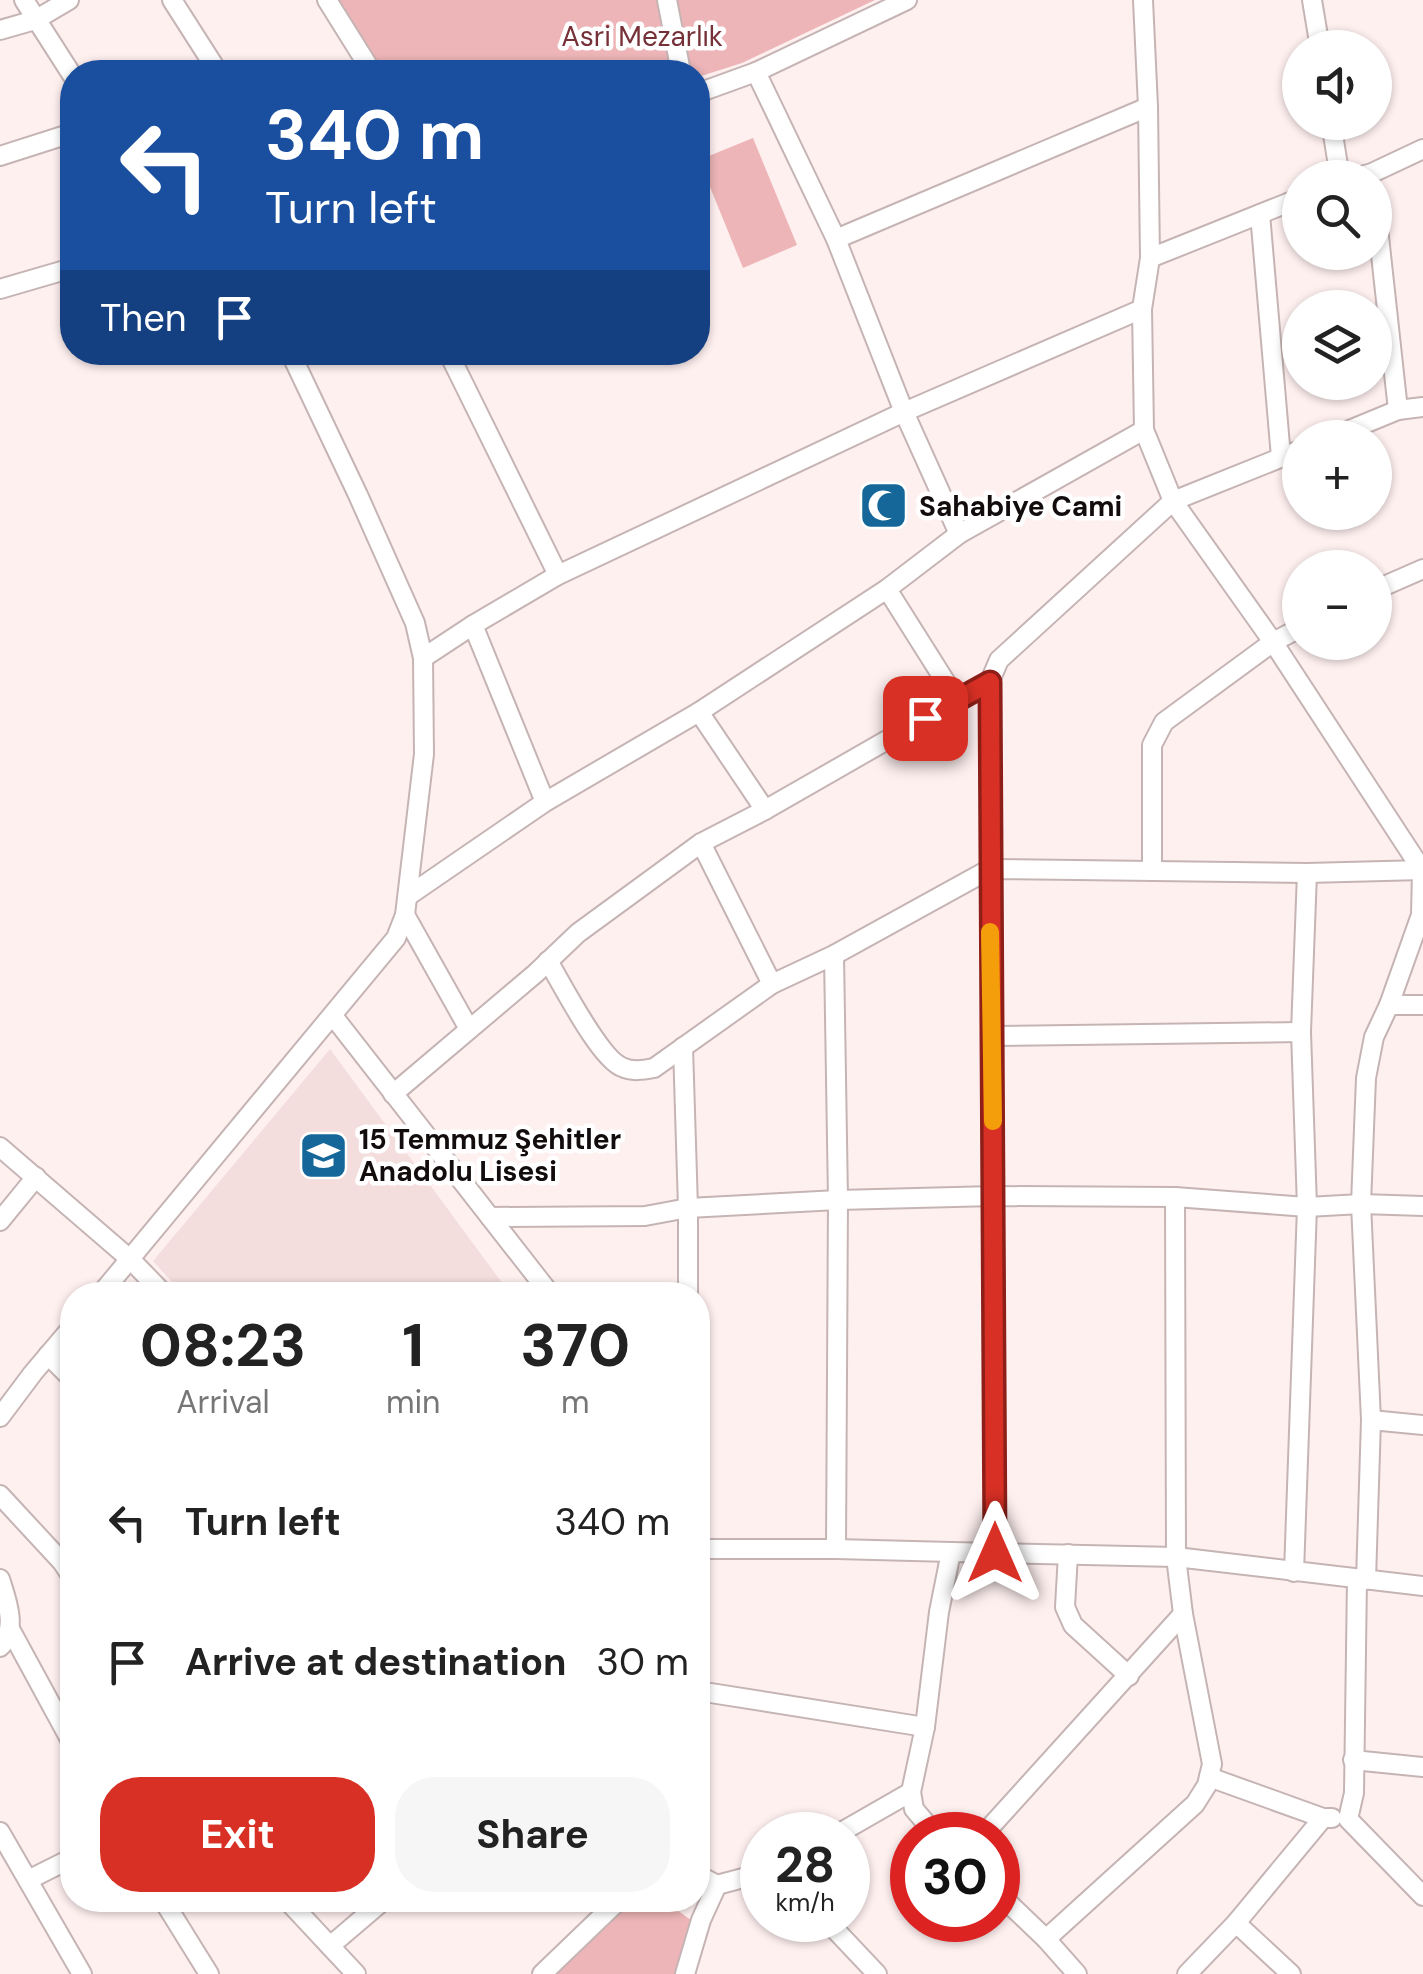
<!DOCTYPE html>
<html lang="en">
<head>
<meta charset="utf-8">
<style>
  :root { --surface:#fff; --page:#f6f6f6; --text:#222; --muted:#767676; --accent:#d93025 }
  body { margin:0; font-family:"DM Sans",sans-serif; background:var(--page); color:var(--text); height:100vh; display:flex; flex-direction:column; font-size:38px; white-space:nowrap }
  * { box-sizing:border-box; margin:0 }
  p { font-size:32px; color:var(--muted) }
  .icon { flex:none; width:55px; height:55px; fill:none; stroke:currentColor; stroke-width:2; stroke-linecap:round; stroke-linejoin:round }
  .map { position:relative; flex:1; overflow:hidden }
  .sheet { position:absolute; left:60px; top:1282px; width:650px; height:630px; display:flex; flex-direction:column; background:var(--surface); border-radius:40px; box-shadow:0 2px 8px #0004 }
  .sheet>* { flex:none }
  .hud { position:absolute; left:60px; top:60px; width:650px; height:305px; border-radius:40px; box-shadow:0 2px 8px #0004; background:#1a4fa0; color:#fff; overflow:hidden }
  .buttons { position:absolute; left:1282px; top:30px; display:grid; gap:20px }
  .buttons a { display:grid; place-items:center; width:110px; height:110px; border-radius:50%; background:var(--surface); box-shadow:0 2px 8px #0004; font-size:50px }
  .speed { position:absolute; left:740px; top:1812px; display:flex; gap:20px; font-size:50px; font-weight:700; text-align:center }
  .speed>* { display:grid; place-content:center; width:130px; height:130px; border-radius:50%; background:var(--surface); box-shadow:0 2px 8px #0004; line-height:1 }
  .speed small { font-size:25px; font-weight:400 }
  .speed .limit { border:15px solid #d22; background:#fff; color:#111 }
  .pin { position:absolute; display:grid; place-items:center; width:85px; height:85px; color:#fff; margin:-42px; border-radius:20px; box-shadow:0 5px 15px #0006 }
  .me { position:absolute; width:110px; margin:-55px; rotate:0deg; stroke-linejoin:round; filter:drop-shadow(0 0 8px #0008) }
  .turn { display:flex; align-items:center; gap:35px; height:210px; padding:0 40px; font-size:45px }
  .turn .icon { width:130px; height:130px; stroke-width:2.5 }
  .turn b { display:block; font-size:70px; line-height:85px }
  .then { display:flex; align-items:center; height:95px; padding:0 40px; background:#0003; gap:20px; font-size:38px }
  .eta { display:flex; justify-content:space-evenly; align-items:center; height:170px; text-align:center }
  .eta b { font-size:60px; font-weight:700; line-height:70px }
  .action { display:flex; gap:20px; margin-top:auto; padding:20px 40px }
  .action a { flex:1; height:115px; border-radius:40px; background:var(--accent); color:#fff; font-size:40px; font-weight:700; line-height:115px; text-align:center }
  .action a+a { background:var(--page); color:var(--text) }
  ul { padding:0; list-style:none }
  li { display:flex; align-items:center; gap:30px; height:140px; padding:0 40px }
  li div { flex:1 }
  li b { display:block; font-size:38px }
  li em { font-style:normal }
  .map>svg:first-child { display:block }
  .built { fill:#f3dddd }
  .green { fill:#edb5b7 }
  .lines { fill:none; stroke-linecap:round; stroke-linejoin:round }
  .minor-casing { stroke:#c6b4b4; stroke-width:22 }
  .minor { stroke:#fff; stroke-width:18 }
  .route-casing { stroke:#8d1f18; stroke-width:25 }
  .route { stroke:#d93025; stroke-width:18 }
  .slow { stroke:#f59e0b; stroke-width:18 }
  .labels { text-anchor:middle; stroke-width:9; stroke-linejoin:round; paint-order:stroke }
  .park-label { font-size:28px; fill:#763138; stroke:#fff }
  .poi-label { font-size:28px; font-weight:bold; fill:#120c0d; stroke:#fff; text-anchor:start }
</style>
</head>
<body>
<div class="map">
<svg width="1423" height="1974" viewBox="0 0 1423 1974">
  <rect width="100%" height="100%" fill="#fff0f0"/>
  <path class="built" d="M330,1049L511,1295H184L153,1261Z"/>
  <g class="green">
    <path d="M327,0H875L742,63L698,77V72H372Z"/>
    <path d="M753,138L797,245L743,268L699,160Z"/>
    <path d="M631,1900H672L674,1908L691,1920L674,1974H554Z"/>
  </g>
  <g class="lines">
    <defs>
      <g id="minor">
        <path d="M24,0L72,75"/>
        <path d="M172,0L218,72"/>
        <path d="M327,0L372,72"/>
        <path d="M667,0L681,72"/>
        <path d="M1143,0L1148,107L1150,258L1142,309L1144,430L1173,501L1273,642L1422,870L1421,915L1389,1005L1374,1037L1366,1078L1361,1204L1371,1420L1366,1580"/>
        <path d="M1312,0L1320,48"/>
        <path d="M0,30L35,20L69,0"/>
        <path d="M756,72L836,239L904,412L959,534"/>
        <path d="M698,93L756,72L907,0"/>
        <path d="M1331,122L1340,178"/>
        <path d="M0,156L72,133"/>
        <path d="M1354,178L1372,173L1423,149"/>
        <path d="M1375,200L1398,410"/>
        <path d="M1260,214L1281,457"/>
        <path d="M836,239L1148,107"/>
        <path d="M1150,258L1300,198"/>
        <path d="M0,289L72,268"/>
        <path d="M448,352L558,575"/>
        <path d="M1330,438L1398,410L1423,407"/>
        <path d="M887,589L957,700"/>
        <path d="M1375,590L1423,569"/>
        <path d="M473,625L545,802"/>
        <path d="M423,658L473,625L558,575L904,412L1142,309"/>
        <path d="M699,712L765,810"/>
        <path d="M701,843L772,984"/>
        <path d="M1152,871V745L1164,722L1273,642L1300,628"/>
        <path d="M408,896L545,802L699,712L887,589L959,534L1144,430"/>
        <path d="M405,915L469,1029"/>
        <path d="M834,955L838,1200L836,1549"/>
        <path d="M548,961C562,984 600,1059 622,1067C632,1072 643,1070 654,1068L772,984L834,955L990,869L1307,873L1423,870"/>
        <path d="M1389,1005H1423"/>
        <path d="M333,1016L551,1295"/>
        <path d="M992,1036L1301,1032"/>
        <path d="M683,1047L688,1208V1295"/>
        <path d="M393,1094L536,973L578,933L701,843L765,810L990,681"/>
        <path d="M0,1147L131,1260L165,1295"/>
        <path d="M490,1217L645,1216L688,1208L838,1200L994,1196L1175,1197L1307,1207L1361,1204L1423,1206"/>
        <path d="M0,1221L36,1177"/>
        <path d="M100,1295L396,938L405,915L424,754L423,658L415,623L358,495L290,352"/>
        <path d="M48,1355L72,1379"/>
        <path d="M0,1417L33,1373L72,1327"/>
        <path d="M1371,1420L1423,1425"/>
        <path d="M0,1495L62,1562L72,1577"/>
        <path d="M698,1549H836L951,1552"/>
        <path d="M995,1553L990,681L999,660L1173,501L1300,450"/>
        <path d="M1068,1554L1065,1607L1073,1625L1129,1676"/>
        <path d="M1294,1572L1307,1207L1301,1032L1307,873"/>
        <path d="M0,1579C7,1601 18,1629 0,1647"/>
        <path d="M1357,1579L1354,1793L1348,1819L1423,1896"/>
        <path d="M10,1629L72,1743"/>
        <path d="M698,1691L925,1727"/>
        <path d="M1353,1760L1423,1767"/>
        <path d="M1209,1777L1323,1818H1332"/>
        <path d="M911,1792L914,1809L936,1835"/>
        <path d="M0,1832L82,1974"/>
        <path d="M836,1835L911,1792L925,1727L939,1612L951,1552L1176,1557L1423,1586"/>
        <path d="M983,1835L1183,1614"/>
        <path d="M698,1875L717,1885"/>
        <path d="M28,1880L72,1858"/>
        <path d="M998,1893L1046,1939L1077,1974"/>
        <path d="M163,1900L209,1974"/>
        <path d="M287,1900L356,1974"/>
        <path d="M826,1920L877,1974"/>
        <path d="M1236,1923L1291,1974"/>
        <path d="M1046,1939L1195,1804L1207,1785L1212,1764L1183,1614L1176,1557L1175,1197"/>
        <path d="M330,1946L384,1900"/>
        <path d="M542,1974L619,1900"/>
        <path d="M685,1974L701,1920L717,1885L762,1873"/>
        <path d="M1187,1974L1236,1923L1323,1818"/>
      </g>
    </defs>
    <use href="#minor" class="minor-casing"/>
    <use href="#minor" class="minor"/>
  </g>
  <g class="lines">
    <defs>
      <path id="route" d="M925,718L990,682L995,1553"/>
    </defs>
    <use href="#route" class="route-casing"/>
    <use href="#route" class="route"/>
    <path class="slow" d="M990,932L993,1121"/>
  </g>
  <defs>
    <symbol id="mosque-square" viewBox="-11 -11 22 22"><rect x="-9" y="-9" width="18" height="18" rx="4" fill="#146798" stroke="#fff"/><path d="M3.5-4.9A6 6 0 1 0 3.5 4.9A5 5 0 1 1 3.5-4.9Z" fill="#fff"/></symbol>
    <symbol id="school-square" viewBox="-11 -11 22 22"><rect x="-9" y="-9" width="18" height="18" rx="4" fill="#146798" stroke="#fff"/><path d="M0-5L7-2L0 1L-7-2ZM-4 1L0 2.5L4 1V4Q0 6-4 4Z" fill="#fff"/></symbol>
  </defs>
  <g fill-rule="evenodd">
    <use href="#mosque-square" x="856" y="478" width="55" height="55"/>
    <use href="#school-square" x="296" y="1128" width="55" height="55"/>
  </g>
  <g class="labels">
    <g class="park-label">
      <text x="642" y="46">Asri Mezarlık</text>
    </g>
    <g class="poi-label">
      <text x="919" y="516">Sahabiye Cami</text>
      <text x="359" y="1149">15 Temmuz Şehitler<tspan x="359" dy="32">Anadolu Lisesi</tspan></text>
    </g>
  </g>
</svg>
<div class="buttons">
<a><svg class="icon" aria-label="sound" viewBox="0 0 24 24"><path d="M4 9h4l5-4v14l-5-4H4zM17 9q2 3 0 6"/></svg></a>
<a><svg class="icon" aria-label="search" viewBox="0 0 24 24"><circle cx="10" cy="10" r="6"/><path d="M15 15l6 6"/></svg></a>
<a><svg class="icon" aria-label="layers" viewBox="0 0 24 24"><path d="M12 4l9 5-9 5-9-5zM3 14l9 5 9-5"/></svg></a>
<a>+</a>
<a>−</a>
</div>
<div class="speed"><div>28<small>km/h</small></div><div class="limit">30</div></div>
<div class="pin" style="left:925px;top:718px;background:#d93025"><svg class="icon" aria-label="arrive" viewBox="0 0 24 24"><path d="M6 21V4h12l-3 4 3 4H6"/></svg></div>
<svg class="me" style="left:995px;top:1553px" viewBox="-20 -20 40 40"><path d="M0-17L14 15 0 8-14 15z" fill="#d93025" stroke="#fff" stroke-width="4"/></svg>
<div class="hud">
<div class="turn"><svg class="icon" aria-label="left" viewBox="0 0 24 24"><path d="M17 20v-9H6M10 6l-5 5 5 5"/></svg><div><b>340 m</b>Turn left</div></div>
<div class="then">Then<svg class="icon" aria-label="arrive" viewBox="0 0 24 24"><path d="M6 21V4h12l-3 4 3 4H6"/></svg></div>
</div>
<section class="sheet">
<div class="eta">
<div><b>08:23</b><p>Arrival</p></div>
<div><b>1</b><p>min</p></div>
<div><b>370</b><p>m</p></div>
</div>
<ul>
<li><svg class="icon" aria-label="left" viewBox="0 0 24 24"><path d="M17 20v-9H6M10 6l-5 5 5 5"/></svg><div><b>Turn left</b></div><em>340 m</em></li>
<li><svg class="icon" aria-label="arrive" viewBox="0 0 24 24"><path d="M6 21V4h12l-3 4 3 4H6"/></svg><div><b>Arrive at destination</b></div><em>30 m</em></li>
</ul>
<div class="action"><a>Exit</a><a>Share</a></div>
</section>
</div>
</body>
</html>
